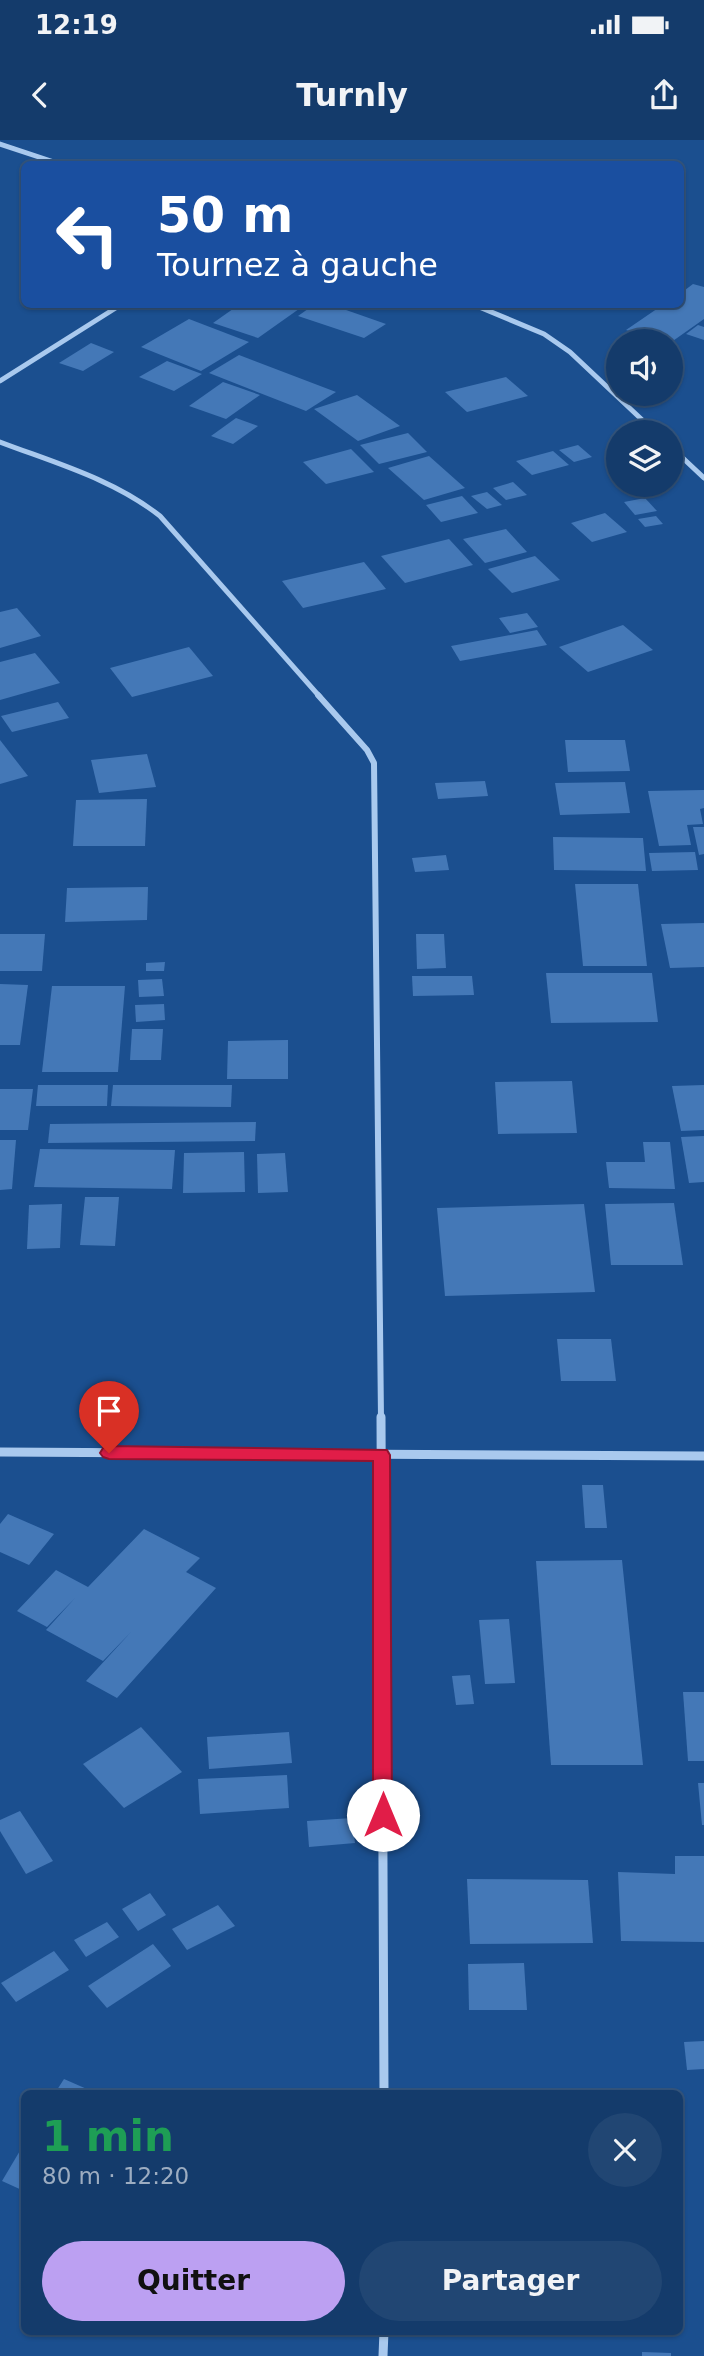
<!DOCTYPE html>
<html lang="fr">
<head>
<meta charset="utf-8">
<style>
  :root { --surface:#143b6b; --page:#214673; --text:#f1f3f6; --muted:#9dadc1; --line:#33557e; --accent:#bca0f2 }
  body { margin:0; font-family:"DejaVu Sans",sans-serif; background:var(--page); color:var(--text); height:100vh; display:flex; flex-direction:column; font-size:26px; white-space:nowrap }
  * { box-sizing:border-box; margin:0 }
  p { font-size:23px; color:var(--muted) }
  .icon { flex:none; width:38px; height:38px; fill:none; stroke:currentColor; stroke-width:2; stroke-linecap:round; stroke-linejoin:round }
  .map { position:relative; flex:1; overflow:hidden }
  .side { position:absolute; left:21px; top:1950px; width:662px; height:245px; display:flex; flex-direction:column; background:var(--surface); border-radius:10px; box-shadow:0 2px 5px #0004,0 0 0 2px var(--line) }
  .side>* { flex:none }
  .hud { position:absolute; left:21px; top:21px; width:663px; height:147px; border-radius:10px; box-shadow:0 2px 5px #0004,0 0 0 2px var(--line); background:#1a4fa0; color:#fff; overflow:hidden }
  .tools { position:absolute; left:606px; top:189px; display:grid; gap:14px }
  .tools a { display:grid; place-items:center; width:77px; height:77px; border-radius:50%; background:var(--surface); box-shadow:0 2px 5px #0004,0 0 0 2px var(--line); font-size:35px }
  .pin { position:absolute; display:grid; place-items:center; width:60px; height:60px; color:#fff; margin:-72px -30px; border-radius:50% 50% 50% 0; rotate:-45deg; box-shadow:0 0 7px #0007 }
  .pin .icon { rotate:45deg }
  .me { position:absolute; width:77px; margin:-38px; rotate:0deg; stroke-linejoin:round; filter:drop-shadow(0 0 5px #0008) }
  .turn { display:flex; align-items:center; gap:24px; height:147px; padding:0 21px; font-size:32px }
  .turn .icon { width:91px; height:91px; stroke-width:2.5 }
  .turn b { display:block; font-size:49px; line-height:60px }
  .round { display:grid; place-items:center; flex:none; width:74px; height:74px; border-radius:37px; background:var(--page) }
  .head { display:flex; align-items:center; justify-content:space-between; height:119px; padding:0 21px }
  h1 { font-size:42px; font-weight:600; line-height:52px; color:#1e9e55 }
  .cta { display:flex; gap:14px; margin-top:auto; padding:14px 21px }
  .cta a { flex:1; height:80px; border-radius:42px; background:var(--accent); color:#111; font-size:28px; font-weight:600; line-height:80px; text-align:center }
  .cta a+a { background:var(--page); color:var(--text) }
  .status { display:flex; justify-content:space-between; align-items:center; height:49px; padding:0 35px; background:var(--surface); direction:ltr }
  .status svg { height:19px; fill:currentColor }
  header { display:flex; justify-content:space-between; align-items:center; height:91px; padding:0 21px; background:var(--surface); font-size:32px; font-weight:600 }
  .map>svg:first-child { display:block }
  .building { fill:#4478b7 }
  .lines { fill:none; stroke-linecap:round; stroke-linejoin:round }
  .minor-far2 { stroke:#a9c9ee; stroke-width:5 }
  .minor-far1 { stroke:#a9c9ee; stroke-width:6 }
  .minor { stroke:#a9c9ee; stroke-width:9 }
  .route { fill:#e11d48; stroke:#92132f; stroke-width:2 }
</style>
</head>
<body>
<div class="status"><b>12:19</b><svg viewBox="0 0 49 12"><path d="M0 12V9h3v3zM5 12V6h3v6zM10 12V3h3v9zM15 12V0h3v12zM26 1h20v11H26zM47 4h2v5h-2z"/></svg></div>
<header><svg class="icon" aria-label="back" viewBox="0 0 24 24"><path d="M15 5l-7 7 7 7"/></svg>Turnly<svg class="icon" aria-label="share" viewBox="0 0 24 24"><path d="M12 15V3M7 8l5-5 5 5M5 13v7h14v-7"/></svg></header>
<div class="map">
<svg width="704" height="2216" viewBox="0 0 704 2216">
  <rect width="100%" height="100%" fill="#1b4f8f"/>
  <g class="building">
    <path d="M693,144L704,147V179L670,203L626,190L664,164H681V153Z"/>
    <path d="M240,164H306L258,198L213,183Z"/>
    <path d="M315,164H329L386,184L364,198L298,176Z"/>
    <path d="M189,179L249,202L201,231L141,207Z"/>
    <path d="M698,185L704,187V200L686,194Z"/>
    <path d="M91,203L114,212L83,231L59,223Z"/>
    <path d="M239,215L336,252L306,271L209,233Z"/>
    <path d="M167,221L202,234L174,251L139,237Z"/>
    <path d="M506,237L528,256L467,272L445,252Z"/>
    <path d="M223,242L260,255L226,279L189,266Z"/>
    <path d="M357,255L400,286L358,301L314,269Z"/>
    <path d="M236,278L258,286L233,304L211,296Z"/>
    <path d="M408,293L427,312L379,324L360,305Z"/>
    <path d="M578,305L592,317L574,322L559,310Z"/>
    <path d="M351,309L374,332L326,344L303,322Z"/>
    <path d="M553,311L569,325L532,335L516,321Z"/>
    <path d="M429,316L465,348L424,360L388,328Z"/>
    <path d="M513,342L527,355L506,360L493,348Z"/>
    <path d="M487,352L502,365L487,369L471,356Z"/>
    <path d="M462,356L478,373L441,382L426,365Z"/>
    <path d="M645,358L657,371L635,375L624,362Z"/>
    <path d="M605,373L627,392L592,402L571,383Z"/>
    <path d="M656,376L663,384L645,387L638,379Z"/>
    <path d="M506,389L527,412L485,423L463,399Z"/>
    <path d="M449,399L473,425L405,443L381,416Z"/>
    <path d="M535,416L560,440L512,453L488,429Z"/>
    <path d="M364,422L386,449L303,468L282,441Z"/>
    <path d="M17,468L41,496L0,508V472Z"/>
    <path d="M527,473L538,487L510,493L499,478Z"/>
    <path d="M623,485L653,510L588,532L559,507Z"/>
    <path d="M537,490L547,505L460,521L451,506Z"/>
    <path d="M189,507L213,536L132,557L110,528Z"/>
    <path d="M35,513L60,543L0,560V522Z"/>
    <path d="M58,562L69,578L12,592L1,576Z"/>
    <path d="M0,600L28,636L0,644Z"/>
    <path d="M565,600H625L630,631L568,632Z"/>
    <path d="M147,614L156,647L99,653L91,620Z"/>
    <path d="M485,641L488,656L438,659L435,643Z"/>
    <path d="M625,642L630,673L560,675L555,643Z"/>
    <path d="M704,650V668L700,669L703,684L687,685L691,705L659,706L648,651Z"/>
    <path d="M147,659L145,706H73L76,660Z"/>
    <path d="M693,687H704V714L699,715Z"/>
    <path d="M553,697L643,698L646,731L554,730Z"/>
    <path d="M695,712L698,730L652,731L649,713Z"/>
    <path d="M446,715L449,730L415,732L412,718Z"/>
    <path d="M575,744H638L647,826H583Z"/>
    <path d="M148,747L147,780L65,782L67,748Z"/>
    <path d="M704,783V827L670,828L661,784Z"/>
    <path d="M0,794H45L42,831H0Z"/>
    <path d="M416,794H444L446,828L417,829Z"/>
    <path d="M165,822L164,831H146V823Z"/>
    <path d="M546,833H652L658,882L551,883Z"/>
    <path d="M412,836H472L474,855L413,856Z"/>
    <path d="M162,839L164,856L139,857L138,840Z"/>
    <path d="M0,844L28,845L20,905H0Z"/>
    <path d="M52,846H125L118,932H42Z"/>
    <path d="M164,864L165,880L136,882L135,865Z"/>
    <path d="M132,889H163L161,920H130Z"/>
    <path d="M288,900V939H227L228,901Z"/>
    <path d="M572,941L577,993L498,994L495,942Z"/>
    <path d="M38,945H108L107,966H36Z"/>
    <path d="M113,945H232L231,967L111,966Z"/>
    <path d="M704,945V990L681,991L672,946Z"/>
    <path d="M0,949H33L28,990H0Z"/>
    <path d="M256,982L255,1001L48,1003L50,984Z"/>
    <path d="M704,996V1042L689,1043L681,997Z"/>
    <path d="M0,1000H16L12,1049L0,1050Z"/>
    <path d="M643,1002H670L675,1049L609,1048L606,1022H645Z"/>
    <path d="M40,1009L175,1010L172,1049L34,1047Z"/>
    <path d="M244,1012L245,1052L183,1053L184,1013Z"/>
    <path d="M285,1013L288,1052L258,1053L257,1014Z"/>
    <path d="M85,1057H119L115,1106L80,1105Z"/>
    <path d="M674,1063L683,1125H611L605,1064Z"/>
    <path d="M62,1064L60,1108L27,1109L29,1065Z"/>
    <path d="M584,1064L595,1152L445,1156L437,1068Z"/>
    <path d="M557,1199H611L616,1241H561Z"/>
    <path d="M582,1345H603L607,1388H585Z"/>
    <path d="M8,1374L54,1394L29,1425L0,1412V1384Z"/>
    <path d="M144,1389L200,1418L186,1432L216,1448L117,1558L86,1541L131,1492L103,1521L46,1490L75,1458L47,1487L17,1471L56,1430L88,1447Z"/>
    <path d="M622,1420L643,1625H551L536,1421Z"/>
    <path d="M509,1479L515,1543L485,1544L479,1480Z"/>
    <path d="M470,1535L474,1564L456,1565L452,1536Z"/>
    <path d="M683,1552H704V1621H688Z"/>
    <path d="M141,1587L182,1632L124,1668L83,1624Z"/>
    <path d="M289,1592L292,1623L209,1629L207,1597Z"/>
    <path d="M287,1635L289,1668L200,1674L198,1639Z"/>
    <path d="M698,1643H704V1685H702Z"/>
    <path d="M20,1671L53,1721L26,1734L0,1691V1680Z"/>
    <path d="M352,1678L355,1703L309,1707L307,1681Z"/>
    <path d="M675,1716H704V1802L621,1801L618,1732L675,1734Z"/>
    <path d="M467,1739L588,1740L593,1803L470,1804Z"/>
    <path d="M150,1753L166,1775L138,1791L122,1769Z"/>
    <path d="M218,1765L235,1786L187,1810L172,1789Z"/>
    <path d="M107,1782L119,1797L86,1817L74,1800Z"/>
    <path d="M153,1804L171,1826L107,1868L88,1846Z"/>
    <path d="M54,1811L69,1830L16,1862L1,1843Z"/>
    <path d="M524,1823L527,1870H469L468,1824Z"/>
    <path d="M704,1901V1929L687,1930L684,1902Z"/>
    <path d="M64,1939L96,1953H55Z"/>
    <path d="M24,2004V2051L2,2041Z"/>
    <path d="M642,2212L671,2213V2216H642Z"/>
  </g>
  <g class="lines">
    <g class="minor-far2">
      <path d="M0,4L60,24"/>
      <path d="M472,164L544,194L570,212L655,292"/>
      <path d="M0,241L122,164"/>
      <path d="M0,302C55,323 113,339 160,376L320,557"/>
      <path d="M670,306L704,338"/>
    </g>
    <path class="minor-far1" d="M318,555L367,610L374,623L381,1279"/>
    <g class="minor">
      <path d="M381,1277L384,1953"/>
      <path d="M0,1312L704,1316"/>
      <path d="M383,2216L384,2191"/>
    </g>
  </g>
  <path class="route" d="M109,1306L387,1310L390,1315L392,1675L389,1681L383,1683L376,1681L373,1675V1321L109,1319L103,1317L100,1313L103,1308Z"/>
</svg>
<div class="tools">
<a><svg class="icon" aria-label="sound" viewBox="0 0 24 24"><path d="M4 9h4l5-4v14l-5-4H4zM17 9q2 3 0 6"/></svg></a>
<a><svg class="icon" aria-label="layers" viewBox="0 0 24 24"><path d="M12 4l9 5-9 5-9-5zM3 14l9 5 9-5"/></svg></a>
</div>
<div class="pin" style="left:109px;top:1313px;background:#d93025"><svg class="icon" aria-label="arrive" viewBox="0 0 24 24"><path d="M6 21V4h12l-3 4 3 4H6"/></svg></div>
<svg class="me" style="left:383px;top:1675px" viewBox="-20 -20 40 40"><circle r="19" fill="#fff"/><path d="M0-13L10 11 0 6-10 11z" fill="#e11d48"/></svg>
<div class="hud">
<div class="turn"><svg class="icon" aria-label="left" viewBox="0 0 24 24"><path d="M17 20v-9H6M10 6l-5 5 5 5"/></svg><div><b>50 m</b>Tournez à gauche</div></div>
</div>
<section class="side">
<div class="head"><div><h1>1 min</h1><p>80 m · 12:20</p></div><a class="round"><svg class="icon" aria-label="close" viewBox="0 0 24 24"><path d="M6 6l12 12M18 6L6 18"/></svg></a></div>
<div class="cta"><a>Quitter</a><a>Partager</a></div>
</section>
</div>
</body>
</html>
